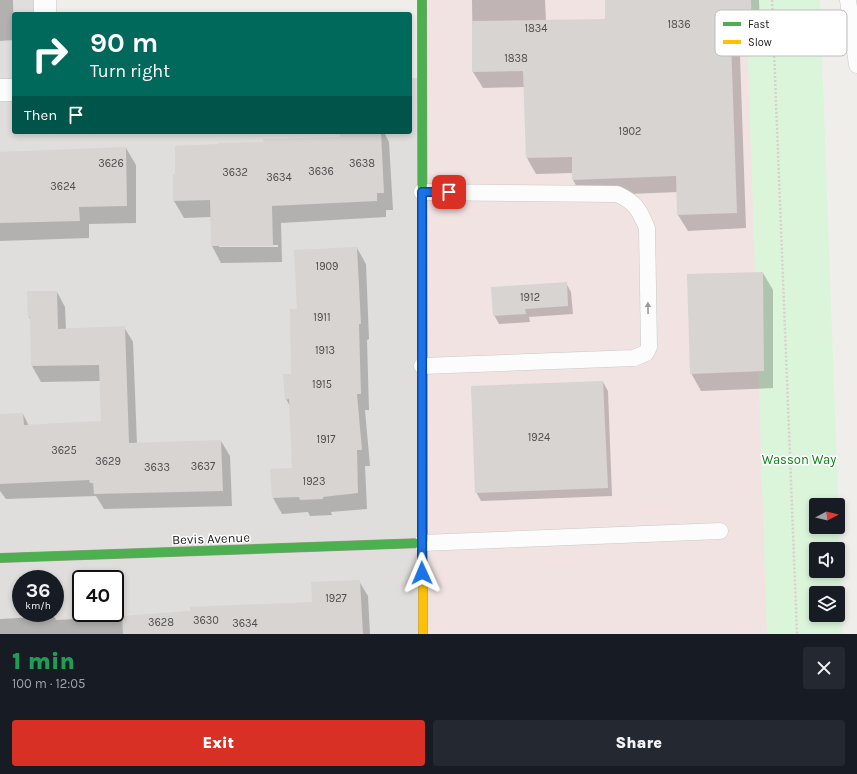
<!DOCTYPE html>
<html lang="en">
<head>
<meta charset="utf-8">
<style>
  :root { --surface:#171b24; --page:#242831; --text:#f1f3f6; --muted:#9ea1a6; --accent:#d93025 }
  body { margin:0; font-family:Karla,sans-serif; background:var(--page); color:var(--text); height:100vh; display:flex; flex-direction:column; font-size:15px; white-space:nowrap }
  * { box-sizing:border-box; margin:0 }
  p { font-size:13px; color:var(--muted) }
  .icon { flex:none; width:22px; height:22px; fill:none; stroke:currentColor; stroke-width:2; stroke-linecap:round; stroke-linejoin:round }
  .map { position:relative; height:634px; overflow:hidden }
  .sheet { display:flex; flex-direction:column; background:var(--surface); flex:1 }
  .sheet>* { flex:none }
  .hud { position:absolute; left:12px; top:12px; width:400px; height:122px; border-radius:4px; box-shadow:0 2px 6px #0003; background:#00695c; color:#fff; overflow:hidden }
  .needle { width:26px; rotate:83deg }
  .fabs { position:absolute; left:809px; top:498px; display:grid; gap:8px }
  .fabs a { display:grid; place-items:center; width:36px; height:36px; border-radius:4px; background:var(--surface); box-shadow:0 2px 6px #0003; font-size:20px }
  .speed { position:absolute; left:12px; top:570px; display:flex; gap:8px; font-size:20px; font-weight:700; text-align:center }
  .speed>* { display:grid; place-content:center; width:52px; height:52px; border-radius:50%; background:var(--surface); box-shadow:0 2px 6px #0003; line-height:1 }
  .speed small { font-size:10px; font-weight:400 }
  .speed .limit { border:2px solid #111; border-radius:6px; background:#fff; color:#111 }
  .pin { position:absolute; display:grid; place-items:center; width:34px; height:34px; color:#fff; margin:-17px; border-radius:8px; box-shadow:0 2px 6px #0006 }
  .me { position:absolute; width:44px; margin:-22px; rotate:359deg; stroke-linejoin:round; filter:drop-shadow(0 0 3px #0008) }
  .turn { display:flex; align-items:center; gap:14px; height:84px; padding:0 12px; font-size:18px }
  .turn .icon { width:52px; height:52px; stroke-width:2.5 }
  .turn b { display:block; font-size:28px; line-height:34px }
  .then { display:flex; align-items:center; height:38px; padding:0 12px; background:#0003; gap:8px; font-size:15px }
  .round { display:grid; place-items:center; flex:none; width:42px; height:42px; border-radius:4px; background:var(--page) }
  .head { display:flex; align-items:center; justify-content:space-between; height:68px; padding:0 12px }
  h1 { font-size:24px; font-weight:800; line-height:30px; color:#1e9e55 }
  .primary-button { display:flex; gap:8px; margin-top:auto; padding:8px 12px }
  .primary-button a { flex:1; height:46px; border-radius:4px; background:var(--accent); color:#fff; font-size:16px; font-weight:800; line-height:46px; text-align:center }
  .primary-button a+a { background:var(--page); color:var(--text) }
  .map>svg:first-child { display:block }
  .residential { fill:#dfdedc; fill-rule:evenodd }
  .commercial { fill:#f1e3e1 }
  .park { fill:#daf5da; fill-rule:evenodd }
  .shadow { fill:#0003; fill-rule:evenodd }
  .building { fill:#d7d4d2 }
  .lines { fill:none; stroke-linecap:round; stroke-linejoin:round }
  .lane-casing { stroke:#c9c8c7; stroke-width:17 }
  .street-casing { stroke:#c9c8c7; stroke-width:23 }
  .fast-casing { stroke:#999a82; stroke-width:10 }
  .slow-casing { stroke:#999a82; stroke-width:10 }
  .path { stroke:#dccecd; stroke-width:2.5; stroke-dasharray:2 2; stroke-linecap:butt }
  .lane { stroke:#fdfcfc; stroke-width:16 }
  .street { stroke:#fdfcfc; stroke-width:22 }
  .fast { stroke:#4caf50; stroke-width:9 }
  .slow { stroke:#ffc107; stroke-width:9 }
  .oneway { fill:#9a9a9a }
  .route-casing { stroke:#114b97; stroke-width:10 }
  .route { stroke:#1a73e8; stroke-width:7 }
  .labels { text-anchor:middle; stroke-width:3; stroke-linejoin:round; paint-order:stroke }
  .number-label { font-size:11px; fill:#4f4e4e }
  .park-label { font-size:13px; fill:#0c8416; stroke:#fff }
  .street-label { font-size:13px; fill:#222; stroke:#fff }
  .key { fill:#fff; stroke:#bdbdbd; stroke-width:1 }
  .key-label { font-size:11px; fill:#222 }
</style>
</head>
<body>
<div class="map">
<svg width="857" height="634" viewBox="0 0 857 634">
  <rect width="100%" height="100%" fill="#f0eeeb"/>
  <path class="residential" d="M0,0H45V14H14V132H410V78H422L423,634H0ZM21,579H55V613H21ZM81,579H115V613H81Z"/>
  <path class="commercial" d="M422,0H772L797,634H423Z"/>
  <path class="park" d="M746,0H820L843,634H767ZM816,505H838V527H816ZM816,549H838V571H816ZM816,593H838V615H816Z"/>
  <g class="shadow">
    <path d="M0,0H13L14,40L0,41Z"/>
    <path d="M472,0H545L546,21L606,20V0H759L761,55L740,56L746,228L688,231L678,215V192L582,196L573,180V173L536,174L527,158L525,87L483,88L473,72Z"/>
    <path d="M341,132H384L389,142L393,210H386V217L281,223L282,262L221,263L212,246L211,217L184,218L174,201V175L264,143L341,138ZM219,245H278V247H219Z"/>
    <path d="M126,148L136,165V223L89,224V238L0,241V154Z"/>
    <path d="M357,248L366,264L369,339L367,340L369,410H365L370,466H365L367,509L331,512L332,515L310,516L308,512L282,514L273,498L271,470L293,469L290,406L286,399L292,375L298,310Z"/>
    <path d="M763,273L773,290V388L701,391L691,373Z"/>
    <path d="M566,283L571,292L573,314L529,317L530,322L499,324L494,315Z"/>
    <path d="M57,292L65,307L66,329L124,327L133,342L137,444L221,441L230,456L232,506L104,509L96,496L6,499L0,491V415L23,414L29,426L102,422L100,381L41,382L32,366L31,321L29,317Z"/>
    <path d="M603,382L608,391L612,496L481,501L476,492Z"/>
    <path d="M359,581L368,596L370,634H0V619L54,616L56,620L116,617L313,603Z"/>
  </g>
  <g class="building">
    <path d="M605,0H751L752,40H731L737,213L677,215L676,176L572,180V157L526,158L523,71L472,72V21L605,19Z"/>
    <path d="M340,132H381L384,193H377V201L272,206L273,246H211L210,200L173,201V174H175V146L218,144V143L263,142V139L340,137Z"/>
    <path d="M126,147L127,206L79,207L80,221L0,223V152Z"/>
    <path d="M357,247L361,324H359L361,394H357L362,450H357L358,493L323,497V499L300,500L299,497L272,498L270,469L292,468L289,399L285,400L283,374H291L290,309H297L294,250Z"/>
    <path d="M763,272L764,371L690,374L687,274Z"/>
    <path d="M567,282L568,306L525,309L526,314L493,316L491,287Z"/>
    <path d="M27,291H57L58,329L125,326L129,443L221,440L223,491L94,494L93,483H90L89,480L0,484V414L23,413L24,425L101,421L99,365L31,366L30,317H28Z"/>
    <path d="M603,381L608,488L475,493L471,386Z"/>
    <path d="M360,580L363,634H123L122,616L190,611V607L312,602L311,582Z"/>
  </g>
  <g class="lines">
    <defs>
      <g id="lane">
        <path d="M848,0L857,65"/>
        <path d="M422,192L617,194C635,202 639,209 647,228L649,347L646,353L634,358L422,366"/>
        <path d="M422,543L720,531"/>
      </g>
      <g id="street">
        <path d="M45,0V14"/>
        <path d="M0,90H14"/>
      </g>
      <g id="fast">
        <path d="M422,0L423,540"/>
        <path d="M0,558L422,543"/>
      </g>
      <path id="slow" d="M423,540V634"/>
    </defs>
    <use href="#lane" class="lane-casing"/>
    <use href="#street" class="street-casing"/>
    <use href="#fast" class="fast-casing"/>
    <use href="#slow" class="slow-casing"/>
    <path class="path" d="M772,0L797,634"/>
    <use href="#lane" class="lane"/>
    <use href="#street" class="street"/>
    <use href="#fast" class="fast"/>
    <use href="#slow" class="slow"/>
  </g>
  <defs><path id="oneway-solid" d="M-6-.8H1V-3.2L6.5 0L1 3.2V.8H-6Z"/></defs>
  <use class="oneway" href="#oneway-solid" transform="translate(648 308) rotate(-91)"/>
  <g class="lines">
    <defs>
      <path id="route" d="M422,573V192H449"/>
    </defs>
    <use href="#route" class="route-casing"/>
    <use href="#route" class="route"/>
  </g>
  <g class="labels">
    <g class="number-label">
      <text x="679" y="28">1836</text>
      <text x="536" y="32">1834</text>
      <text x="516" y="62">1838</text>
      <text x="630" y="135">1902</text>
      <text x="111" y="167">3626</text>
      <text x="362" y="167">3638</text>
      <text x="321" y="175">3636</text>
      <text x="235" y="176">3632</text>
      <text x="279" y="181">3634</text>
      <text x="63" y="190">3624</text>
      <text x="327" y="270">1909</text>
      <text x="530" y="301">1912</text>
      <text x="322" y="321">1911</text>
      <text x="325" y="354">1913</text>
      <text x="322" y="388">1915</text>
      <text x="539" y="441">1924</text>
      <text x="326" y="443">1917</text>
      <text x="64" y="454">3625</text>
      <text x="108" y="465">3629</text>
      <text x="203" y="470">3637</text>
      <text x="157" y="471">3633</text>
      <text x="314" y="485">1923</text>
      <text x="336" y="602">1927</text>
      <text x="206" y="624">3630</text>
      <text x="161" y="626">3628</text>
      <text x="245" y="627">3634</text>
    </g>
    <g class="park-label">
      <text x="799" y="464">Wasson Way</text>
    </g>
    <g class="street-label">
      <text transform="translate(211 538) rotate(-2)" y="5">Bevis Avenue</text>
    </g>
  </g>
  <rect x="715" y="10" width="132" height="46" rx="6" class="key"/>
  <rect x="723" y="22" width="18" height="4" fill="#4caf50"/>
  <rect x="723" y="40" width="18" height="4" fill="#ffc107"/>
  <g class="key-label">
    <text x="748" y="28">Fast</text>
    <text x="748" y="46">Slow</text>
  </g>
</svg>
<div class="fabs">
<a><svg class="needle" viewBox="-14 -14 28 28"><path d="M0-13l5 13h-10z" fill="#e53935"/><path d="M0 13l5-13h-10z" fill="#9ea1a6"/></svg></a>
<a><svg class="icon" aria-label="sound" viewBox="0 0 24 24"><path d="M4 9h4l5-4v14l-5-4H4zM17 9q2 3 0 6"/></svg></a>
<a><svg class="icon" aria-label="layers" viewBox="0 0 24 24"><path d="M12 4l9 5-9 5-9-5zM3 14l9 5 9-5"/></svg></a>
</div>
<div class="speed"><div>36<small>km/h</small></div><div class="limit">40</div></div>
<div class="pin" style="left:449px;top:192px;background:#d93025"><svg class="icon" aria-label="arrive" viewBox="0 0 24 24"><path d="M6 21V4h12l-3 4 3 4H6"/></svg></div>
<svg class="me" style="left:422px;top:573px" viewBox="-20 -20 40 40"><path d="M0-17L14 15 0 8-14 15z" fill="#1a73e8" stroke="#fff" stroke-width="4"/></svg>
<div class="hud">
<div class="turn"><svg class="icon" aria-label="right" viewBox="0 0 24 24"><path d="M7 20v-9h11M14 6l5 5-5 5"/></svg><div><b>90 m</b>Turn right</div></div>
<div class="then">Then<svg class="icon" aria-label="arrive" viewBox="0 0 24 24"><path d="M6 21V4h12l-3 4 3 4H6"/></svg></div>
</div>
</div>
<section class="sheet">
<div class="head"><div><h1>1 min</h1><p>100 m · 12:05</p></div><a class="round"><svg class="icon" aria-label="close" viewBox="0 0 24 24"><path d="M6 6l12 12M18 6L6 18"/></svg></a></div>
<div class="primary-button"><a>Exit</a><a>Share</a></div>
</section>
</body>
</html>
